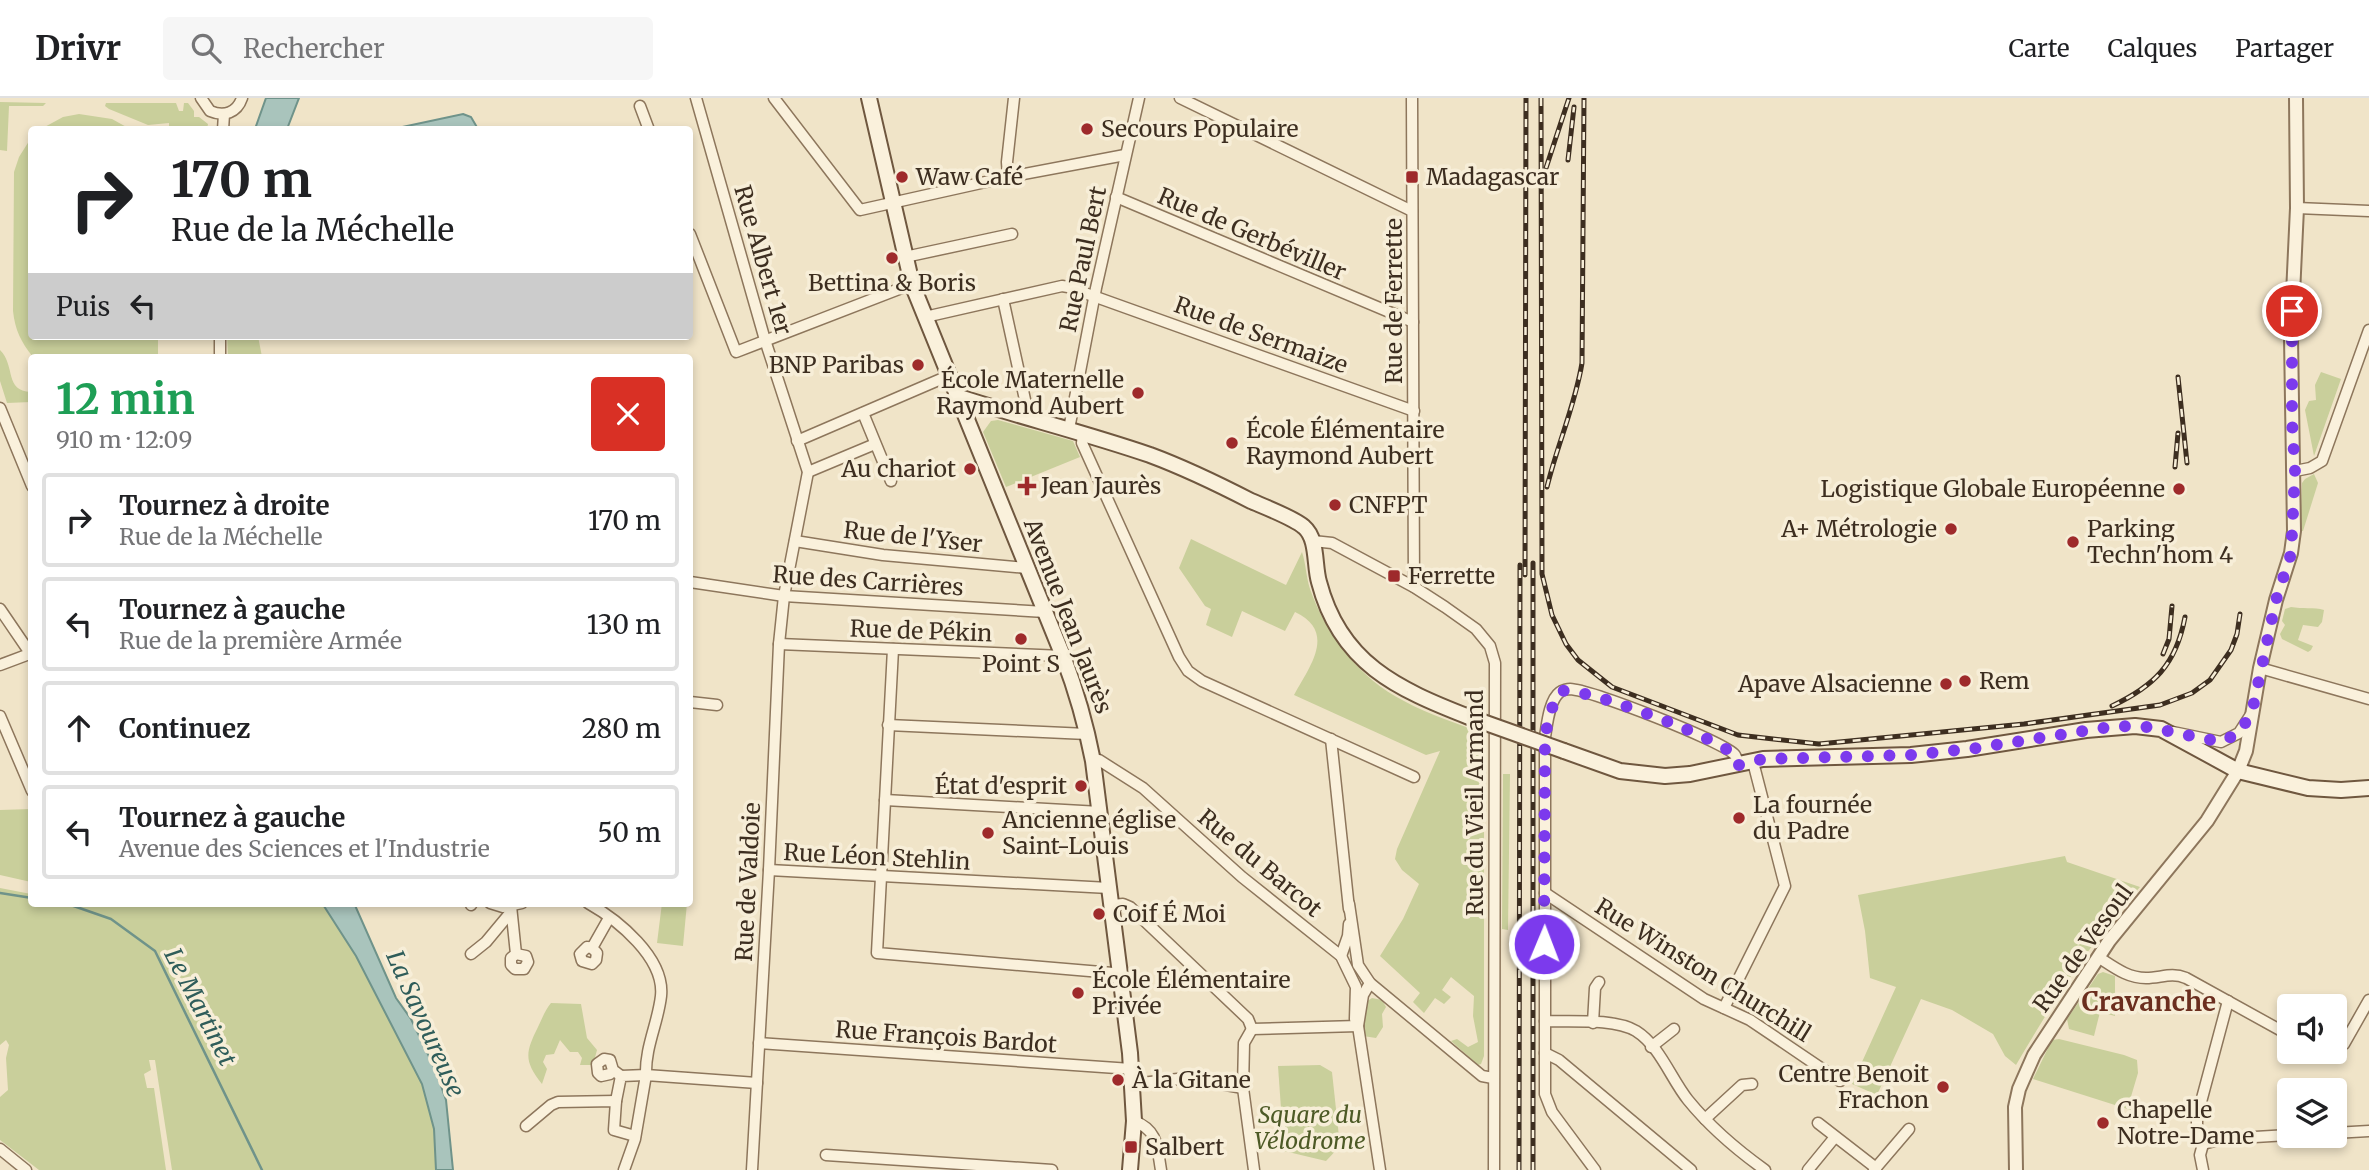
<!DOCTYPE html>
<html lang="fr">
<head>
<meta charset="utf-8">
<style>
  :root { --surface:#fff; --page:#f6f6f6; --text:#202124; --muted:#757577; --line:#e0e0e0 }
  body { margin:0; font-family:Merriweather,serif; background:var(--page); color:var(--text); height:100vh; display:flex; flex-direction:column; font-size:26px; white-space:nowrap }
  * { box-sizing:border-box; margin:0 }
  p { font-size:23px; color:var(--muted) }
  .icon { flex:none; width:38px; height:38px; fill:none; stroke:currentColor; stroke-width:2; stroke-linecap:round; stroke-linejoin:round }
  .map { position:relative; flex:1; overflow:hidden }
  .side { position:absolute; left:28px; top:256px; width:665px; height:553px; display:flex; flex-direction:column; background:var(--surface); border-radius:7px; box-shadow:0 4px 10px #0003 }
  .side>* { flex:none }
  .guide { position:absolute; left:28px; top:28px; width:665px; height:214px; border-radius:7px; box-shadow:0 4px 10px #0003; background:#fff; color:var(--text); overflow:hidden }
  .controls { position:absolute; left:2277px; top:896px; display:grid; gap:14px }
  .controls a { display:grid; place-items:center; width:70px; height:70px; border-radius:7px; background:var(--surface); box-shadow:0 4px 10px #0003; font-size:35px }
  .pin { position:absolute; display:grid; place-items:center; width:60px; height:60px; color:#fff; margin:-30px; border:4px solid #fff; border-radius:50%; box-shadow:0 2px 7px #0007 }
  .me { position:absolute; width:77px; margin:-38px; rotate:1deg; stroke-linejoin:round; filter:drop-shadow(0 0 5px #0008) }
  .turn { display:flex; align-items:center; gap:24px; height:147px; padding:0 28px; font-size:32px }
  .turn .icon { width:91px; height:91px; stroke-width:2.5 }
  .turn b { display:block; font-size:49px; line-height:60px }
  .then { display:flex; align-items:center; height:66px; padding:0 28px; background:#0003; gap:14px; font-size:26px }
  .round { display:grid; place-items:center; flex:none; width:74px; height:74px; border-radius:7px; background:var(--page) }
  .headline { display:flex; align-items:center; justify-content:space-between; height:119px; padding:0 28px }
  h1 { font-size:42px; font-weight:700; line-height:52px; color:#1e9e55 }
  ul { padding:0; list-style:none }
  li { display:flex; align-items:center; gap:21px; height:94px; margin:0 14px 10px; padding:0 14px; border:4px solid var(--line); border-radius:7px }
  li div { flex:1 }
  li b { display:block; font-size:26px }
  li em { font-style:normal }
  header { display:flex; align-items:center; gap:42px; box-sizing:border-box; height:98px; padding:0 35px; background:var(--surface); border-bottom:2px solid var(--line) }
  header strong { font-size:33px }
  nav { display:flex; gap:38px; margin-inline-start:auto; font-size:24px }
  .search { width:490px; height:63px; background:var(--page); display:flex; align-items:center; gap:18px; box-sizing:border-box; padding:0 24px; border-radius:7px; color:var(--muted); font-size:26px }
  .map>svg:first-child { display:block }
  .green { fill:#c9cf9b }
  .water { fill:#a9c4bc; stroke:#6f938a; stroke-width:2 }
  .lines { fill:none; stroke-linecap:round; stroke-linejoin:round }
  .stream { stroke:#6f938a; stroke-width:2.5 }
  .minor-casing { stroke:#8d765c; stroke-width:13 }
  .tertiary-casing { stroke:#8d765c; stroke-width:16 }
  .secondary-casing { stroke:#6f573f; stroke-width:18 }
  .minor { stroke:#faf1dc; stroke-width:10 }
  .tertiary { stroke:#faf1dc; stroke-width:12 }
  .secondary { stroke:#faf1dc; stroke-width:14 }
  .rail-casing { stroke:#3d2e20; stroke-width:5 }
  .rail { stroke:#f7eed8; stroke-width:2.5; stroke-dasharray:8; stroke-linecap:butt }
  .secondary-bridge-casing { stroke:#6f573f; stroke-width:18; stroke-linecap:butt }
  .secondary-bridge { stroke:#faf1dc; stroke-width:14 }
  .route { stroke:#7c3aed; stroke-width:12; stroke-dasharray:0 21.6 }
  .poi-dot { fill:#9e2a2b; stroke:#f7eed8; stroke-width:2.5 }
  .labels { text-anchor:middle; stroke-width:7; stroke-linejoin:round; paint-order:stroke }
  .poi-label { font-size:23px; fill:#3d2e20; stroke:#f7eed8; text-anchor:start }
  .street-label { font-size:23px; fill:#3d2e20; stroke:#f7eed8 }
  .park-label { font-size:23px; font-style:italic; fill:#4d5a26; stroke:#f7eed8 }
  .water-label { font-size:24px; font-style:italic; fill:#2f5d5a; stroke:#f7eed8 }
  .quarter-label { font-size:26px; font-weight:bold; fill:#6b2e1e; stroke:#f7eed8 }
</style>
</head>
<body>
<header>
<strong>Drivr</strong>
<div class="search"><svg class="icon" aria-label="search" viewBox="0 0 24 24"><circle cx="10" cy="10" r="6"/><path d="M15 15l6 6"/></svg>Rechercher</div>
<nav><a>Carte</a><a>Calques</a><a>Partager</a></nav>
</header>
<div class="map">
<svg width="2369" height="1072" viewBox="0 0 2369 1072">
  <rect width="100%" height="100%" fill="#f0e4c8"/>
  <g class="green">
    <path d="M0,4L46,5L43,8H9L7,53L0,52Z"/>
    <path d="M106,5H176L179,13H183L184,5H188L194,13V19H199L208,26L207,31H169V25L148,27L109,11L105,8Z"/>
    <path d="M79,16L112,21L130,31H41L63,19Z"/>
    <path d="M31,40L32,238H158V259H142V256L138,259H33C21,244 15,232 13,213L14,74L19,59Z"/>
    <path d="M227,238H258L262,259H228Z"/>
    <path d="M0,252C16,268 4,293 31,294V304L7,305L0,283Z"/>
    <path d="M2321,274L2341,281L2314,358L2305,312L2309,303L2316,302L2315,287Z"/>
    <path d="M998,322L1073,343L1080,359L1006,389L983,334L991,323Z"/>
    <path d="M2314,376L2318,385L2303,433H2300L2302,385L2305,381Z"/>
    <path d="M1191,441L1286,487L1302,454C1306,466 1306,479 1310,491C1326,537 1360,581 1404,603C1429,617 1458,625 1484,636V958L1481,966L1478,967L1451,943L1457,941L1468,949L1478,944L1473,918L1474,898L1451,879L1442,892L1451,899L1444,906L1435,900L1424,915L1413,904L1420,895L1380,858L1403,821L1419,786L1402,772L1395,761L1397,751L1440,653L1426,657L1294,597C1310,568 1337,534 1295,514L1285,533L1242,513L1232,539L1206,527L1211,511L1205,508L1179,470Z"/>
    <path d="M2291,509C2302,511 2314,509 2324,512L2322,524L2318,529L2303,527L2298,542L2313,548L2311,552L2308,554L2282,541L2280,536L2285,527L2282,523L2285,511Z"/>
    <path d="M1503,676H1510L1508,832L1502,831Z"/>
    <path d="M31,711V784L0,777V712Z"/>
    <path d="M2065,758L2067,764L2140,789C2090,844 2053,904 2016,967L2005,958L1993,936L1952,912L1921,901L1877,997L1852,986L1896,889L1870,880L1865,833L1858,797Z"/>
    <path d="M0,790L31,796L32,805H331L422,986L434,1031L437,1072H172L155,962H149L151,972L144,976L147,990H154L166,1072H39L0,1042V999L8,992L6,960L9,947L6,942L0,947Z"/>
    <path d="M662,805H687L683,848L657,845Z"/>
    <path d="M2103,874L2115,878V918L2100,914L2094,938L2069,931L2067,921L2081,901L2084,902L2087,896L2085,895L2098,876Z"/>
    <path d="M1372,900L1382,902L1386,909L1382,916L1383,929L1376,940L1363,938V919L1366,904Z"/>
    <path d="M551,905L581,906L587,940L597,952L593,967H580L582,960L578,954H570L560,942L554,956L546,957L543,964L547,971L542,986C524,963 525,955 538,929C542,921 545,912 551,905Z"/>
    <path d="M2059,941L2124,957L2137,962L2138,975L2130,1002L2137,1014L2033,981L2052,942Z"/>
    <path d="M1320,967L1332,974L1340,1048L1326,1063L1284,1053L1278,968Z"/>
  </g>
  <g class="water">
    <path d="M266,0H299L287,31H255Z"/>
    <path d="M463,16L471,19L478,31H393Z"/>
    <path d="M322,805H354L396,900L411,921L435,971L446,1002L453,1072H436L434,1031L422,986L356,858Z"/>
  </g>
  <g class="lines">
    <g class="stream">
      <path d="M0,795L32,800"/>
      <path d="M65,805L111,821L155,853L262,1072"/>
    </g>
    <defs>
      <g id="minor">
        <path d="M201,0L210,13C224,19 237,15 242,0"/>
        <path d="M696,0L765,242L808,374L784,498L779,546L769,772L752,1072"/>
        <path d="M774,0L860,112L1008,79L1125,57"/>
        <path d="M1180,0L1412,113"/>
        <path d="M1412,0L1414,489"/>
        <path d="M640,8L649,32"/>
        <path d="M223,32L224,16"/>
        <path d="M1008,79L1007,64L1014,0"/>
        <path d="M1116,99L1413,224"/>
        <path d="M2297,110L2369,113"/>
        <path d="M690,136L736,254L912,186"/>
        <path d="M905,159L1012,136"/>
        <path d="M1003,201L1029,320"/>
        <path d="M925,219L1062,188L1068,189L1414,313"/>
        <path d="M220,259V238"/>
        <path d="M0,310L32,388"/>
        <path d="M863,315L891,383"/>
        <path d="M1069,331L1096,190L1139,0"/>
        <path d="M1083,335L1082,345L1179,559L1188,573L1202,583L1414,679"/>
        <path d="M797,343L948,278"/>
        <path d="M2295,373L2310,370L2322,363L2369,232"/>
        <path d="M808,374L875,346"/>
        <path d="M795,443L883,457L1027,470"/>
        <path d="M1313,443L1332,445L1414,489L1445,509L1476,531L1490,548L1495,565L1494,1072"/>
        <path d="M690,484L784,498L1045,514"/>
        <path d="M0,511L30,555"/>
        <path d="M779,546L1063,558"/>
        <path d="M893,551L877,855L1113,875L1121,874"/>
        <path d="M0,567L32,555"/>
        <path d="M2260,570L2369,601"/>
        <path d="M690,604L717,607"/>
        <path d="M0,618L32,693"/>
        <path d="M888,627L1087,636"/>
        <path d="M2173,634L2221,644L2239,635L2250,618"/>
        <path d="M1331,641L1349,811"/>
        <path d="M1093,663L1099,662L1143,690L1242,779L1341,858L1356,889L1355,921L1358,928"/>
        <path d="M885,702L1100,714"/>
        <path d="M769,772L1109,790"/>
        <path d="M1545,795L1704,901L1750,922L1840,983"/>
        <path d="M490,805L503,809L522,805"/>
        <path d="M588,805C618,822 665,860 661,898C658,925 645,949 646,977L621,978L616,1003"/>
        <path d="M1349,806L1358,867L1370,885L1482,978L1493,980"/>
        <path d="M471,807L472,805"/>
        <path d="M1112,807L1123,806L1130,809L1248,921L1252,931"/>
        <path d="M511,808L516,856L511,860V867L515,871H524L528,864L526,858L516,856"/>
        <path d="M592,850L597,855L596,862L592,866L582,863L580,856L587,849L592,850L609,820"/>
        <path d="M471,856L486,844L511,814"/>
        <path d="M1341,858L1348,838L1349,826"/>
        <path d="M2098,859C2114,869 2127,880 2146,880C2161,880 2171,874 2186,880L2289,937"/>
        <path d="M1370,885L1363,897L1358,928L1380,1072"/>
        <path d="M1724,910L1785,788L1753,664"/>
        <path d="M1545,923C1570,924 1614,920 1636,933C1660,948 1671,981 1688,1002C1710,1029 1737,1052 1765,1072"/>
        <path d="M1593,925L1595,890L1599,884"/>
        <path d="M1252,931L1244,945L1243,990L1254,1072"/>
        <path d="M1252,931L1358,928"/>
        <path d="M759,945L1131,971"/>
        <path d="M1651,949L1674,931"/>
        <path d="M2334,951L2344,946L2369,902"/>
        <path d="M1545,955L1559,962L1691,1072"/>
        <path d="M613,972L610,976L601,978L598,975L597,966L604,961L610,962L613,972L621,978"/>
        <path d="M1132,986L1187,980L1243,990"/>
        <path d="M1705,1021L1742,987L1752,986"/>
        <path d="M1134,1023C1158,1032 1157,1049 1161,1072"/>
        <path d="M1818,1025L1876,1070"/>
        <path d="M526,1028L551,1007L558,1004L616,1003L614,1032L635,1038"/>
        <path d="M2334,1035L2369,1033"/>
        <path d="M2203,1046L2222,1041L2289,1037"/>
        <path d="M0,1051L26,1072"/>
        <path d="M826,1057L1052,1072"/>
        <path d="M624,1072L635,1041L646,977L757,985"/>
        <path d="M1595,1072L1552,1014L1545,996V639C1547,627 1549,602 1560,594C1562,592 1568,591 1570,591C1591,592 1723,643 1735,657C1736,658 1738,665 1739,667"/>
        <path d="M1808,1072L1835,1039"/>
        <path d="M1874,1072L1909,1031"/>
        <path d="M2203,1072L2200,1057L2203,1046L2197,1035V1019L2228,903"/>
      </g>
      <path id="tertiary" d="M2016,1072L2015,1009L2019,991L2034,957L2109,843L2207,723L2238,673L2246,653L2260,570L2276,502L2291,455L2294,433L2291,239L2297,110L2296,0"/>
      <g id="secondary">
        <path d="M869,0L912,186L1063,558C1076,592 1086,627 1093,663L1130,955L1134,1023L1130,1072"/>
        <path d="M956,298C1021,319 1086,335 1150,357C1185,370 1218,386 1251,403C1265,409 1294,420 1304,429C1318,441 1314,467 1319,484C1340,565 1397,591 1469,619"/>
        <path d="M1564,653L1620,673L1665,678L1690,676L1763,661L1911,657L1967,651L2086,632L2135,628L2161,631L2238,673L2308,690L2341,692L2369,690"/>
      </g>
    </defs>
    <use href="#minor" class="minor-casing"/>
    <use href="#tertiary" class="tertiary-casing"/>
    <use href="#secondary" class="secondary-casing"/>
    <use href="#minor" class="minor"/>
    <use href="#tertiary" class="tertiary"/>
    <use href="#secondary" class="secondary"/>
    <defs>
      <g id="rail">
        <path d="M1541,0L1542,476L1552,517L1566,546L1578,562L1612,589L1738,637L1819,646L2024,626L2160,607L2192,595L2210,582L2231,552L2237,536L2240,516"/>
        <path d="M1568,62L1574,9"/>
        <path d="M1546,70L1569,0"/>
        <path d="M2178,279L2187,365"/>
        <path d="M2175,369L2178,335"/>
        <path d="M1547,389C1557,347 1575,308 1582,265L1584,0"/>
        <path d="M1525,477L1526,0"/>
        <path d="M2163,556L2169,541L2172,508"/>
        <path d="M2112,608C2154,588 2176,567 2185,519"/>
        <path d="M1519,1072L1520,467"/>
        <path d="M1533,1072V465"/>
      </g>
    </defs>
    <use href="#rail" class="rail-casing"/>
    <use href="#rail" class="rail"/>
    <defs>
      <path id="secondary-bridge" d="M1469,619L1564,653"/>
    </defs>
    <use href="#secondary-bridge" class="secondary-bridge-casing"/>
    <use href="#secondary-bridge" class="secondary-bridge"/>
  </g>
  <g class="lines">
    <path class="route" d="M1544,846L1545,639L1550,614L1561,593C1582,588 1719,640 1734,657C1736,658 1738,664 1739,667L1763,661L1912,657L1977,650L2116,628L2148,629L2221,644L2239,635L2252,614L2276,502L2291,456L2295,373L2292,323V213"/>
  </g>
  <g class="poi-dot">
    <circle cx="1087" cy="31" r="7"/>
    <circle cx="902" cy="79" r="7"/>
    <rect x="1405" y="72" width="14" height="14" rx="3.5"/>
    <circle cx="892" cy="160" r="7"/>
    <circle cx="918" cy="267" r="7"/>
    <circle cx="1138" cy="295" r="7"/>
    <circle cx="1232" cy="345" r="7"/>
    <circle cx="970" cy="371" r="7"/>
    <path d="M1023.5 377.5h7v7h7v7h-7v7h-7v-7h-7v-7h7z"/>
    <circle cx="2179" cy="391" r="7"/>
    <circle cx="1335" cy="407" r="7"/>
    <circle cx="1951" cy="431" r="7"/>
    <circle cx="2073" cy="444" r="7"/>
    <rect x="1387" y="471" width="14" height="14" rx="3.5"/>
    <circle cx="1021" cy="541" r="7"/>
    <circle cx="1965" cy="583" r="7"/>
    <circle cx="1946" cy="586" r="7"/>
    <circle cx="1081" cy="688" r="7"/>
    <circle cx="1739" cy="720" r="7"/>
    <circle cx="988" cy="735" r="7"/>
    <circle cx="1099" cy="816" r="7"/>
    <circle cx="1078" cy="895" r="7"/>
    <circle cx="1118" cy="982" r="7"/>
    <circle cx="1943" cy="989" r="7"/>
    <circle cx="2103" cy="1025" r="7"/>
    <rect x="1124" y="1042" width="14" height="14" rx="3.5"/>
  </g>
  <g class="labels">
    <g class="poi-label">
      <text x="1101" y="39">Secours Populaire</text>
      <text x="916" y="87">Waw Café</text>
      <text x="1426" y="87">Madagascar</text>
      <text x="892" y="193" text-anchor="middle">Bettina &amp; Boris</text>
      <text x="904" y="275" text-anchor="end">BNP Paribas</text>
      <text x="1124" y="290" text-anchor="end">École Maternelle<tspan x="1124" dy="26">Raymond Aubert</tspan></text>
      <text x="1246" y="340">École Élémentaire<tspan x="1246" dy="26">Raymond Aubert</tspan></text>
      <text x="956" y="379" text-anchor="end">Au chariot</text>
      <text x="1041" y="396">Jean Jaurès</text>
      <text x="2165" y="399" text-anchor="end">Logistique Globale Européenne</text>
      <text x="1349" y="415">CNFPT</text>
      <text x="1937" y="439" text-anchor="end">A+ Métrologie</text>
      <text x="2087" y="439">Parking<tspan x="2087" dy="26">Techn'hom 4</tspan></text>
      <text x="1408" y="486">Ferrette</text>
      <text x="1021" y="574" text-anchor="middle">Point S</text>
      <text x="1979" y="591">Rem</text>
      <text x="1932" y="594" text-anchor="end">Apave Alsacienne</text>
      <text x="1067" y="696" text-anchor="end">État d'esprit</text>
      <text x="1753" y="715">La fournée<tspan x="1753" dy="26">du Padre</tspan></text>
      <text x="1002" y="730">Ancienne église<tspan x="1002" dy="26">Saint-Louis</tspan></text>
      <text x="1113" y="824">Coif É Moi</text>
      <text x="1092" y="890">École Élémentaire<tspan x="1092" dy="26">Privée</tspan></text>
      <text x="1929" y="984" text-anchor="end">Centre Benoit<tspan x="1929" dy="26">Frachon</tspan></text>
      <text x="1132" y="990">À la Gitane</text>
      <text x="2117" y="1020">Chapelle<tspan x="2117" dy="26">Notre-Dame</tspan></text>
      <text x="1145" y="1057">Salbert</text>
    </g>
    <g class="street-label">
      <text transform="translate(1252 136) rotate(23)" y="8">Rue de Gerbéviller</text>
      <text transform="translate(1083 161) rotate(-78)" y="8">Rue Paul Bert</text>
      <text transform="translate(763 162) rotate(74)" y="8">Rue Albert 1er</text>
      <text transform="translate(1394 203) rotate(-90)" y="8">Rue de Ferrette</text>
      <text transform="translate(1261 237) rotate(20)" y="8">Rue de Sermaize</text>
      <text transform="translate(913 439) rotate(6)" y="8">Rue de l'Yser</text>
      <text transform="translate(868 483) rotate(4)" y="8">Rue des Carrières</text>
      <text transform="translate(1068 518) rotate(69)" y="8">Avenue Jean Jaurès</text>
      <text transform="translate(921 533) rotate(2)" y="8">Rue de Pékin</text>
      <text transform="translate(1475 705) rotate(-90)" y="8">Rue du Vieil Armand</text>
      <text transform="translate(877 759) rotate(3)" y="8">Rue Léon Stehlin</text>
      <text transform="translate(1260 765) rotate(40)" y="8">Rue du Barcot</text>
      <text transform="translate(748 784) rotate(-87)" y="8">Rue de Valdoie</text>
      <text transform="translate(2083 850) rotate(-54)" y="8">Rue de Vesoul</text>
      <text transform="translate(1703 872) rotate(32)" y="8">Rue Winston Churchill</text>
      <text transform="translate(946 939) rotate(4)" y="8">Rue François Bardot</text>
    </g>
    <g class="park-label">
      <text x="1310" y="1025">Square du<tspan x="1310" dy="26">Vélodrome</tspan></text>
    </g>
    <g class="water-label">
      <text transform="translate(200 909) rotate(63)" y="8">Le Martinet</text>
      <text transform="translate(425 926) rotate(66)" y="8">La Savoureuse</text>
    </g>
    <g class="quarter-label">
      <text x="2149" y="913">Cravanche</text>
    </g>
  </g>
</svg>
<div class="controls">
<a><svg class="icon" aria-label="sound" viewBox="0 0 24 24"><path d="M4 9h4l5-4v14l-5-4H4zM17 9q2 3 0 6"/></svg></a>
<a><svg class="icon" aria-label="layers" viewBox="0 0 24 24"><path d="M12 4l9 5-9 5-9-5zM3 14l9 5 9-5"/></svg></a>
</div>
<div class="pin" style="left:2292px;top:213px;background:#d93025"><svg class="icon" aria-label="arrive" viewBox="0 0 24 24"><path d="M6 21V4h12l-3 4 3 4H6"/></svg></div>
<svg class="me" style="left:1544px;top:846px" viewBox="-20 -20 40 40"><circle r="17" fill="#7c3aed" stroke="#fff" stroke-width="3"/><path d="M0-11L8 9 0 5-8 9z" fill="#fff"/></svg>
<div class="guide">
<div class="turn"><svg class="icon" aria-label="right" viewBox="0 0 24 24"><path d="M7 20v-9h11M14 6l5 5-5 5"/></svg><div><b>170 m</b>Rue de la Méchelle</div></div>
<div class="then">Puis<svg class="icon" aria-label="left" viewBox="0 0 24 24"><path d="M17 20v-9H6M10 6l-5 5 5 5"/></svg></div>
</div>
<section class="side">
<div class="headline"><div><h1>12 min</h1><p>910 m · 12:09</p></div><a class="round" style="background:#d93025;color:#fff"><svg class="icon" aria-label="close" viewBox="0 0 24 24"><path d="M6 6l12 12M18 6L6 18"/></svg></a></div>
<ul>
<li><svg class="icon" aria-label="right" viewBox="0 0 24 24"><path d="M7 20v-9h11M14 6l5 5-5 5"/></svg><div><b>Tournez à droite</b><p>Rue de la Méchelle</p></div><em>170 m</em></li>
<li><svg class="icon" aria-label="left" viewBox="0 0 24 24"><path d="M17 20v-9H6M10 6l-5 5 5 5"/></svg><div><b>Tournez à gauche</b><p>Rue de la première Armée</p></div><em>130 m</em></li>
<li><svg class="icon" aria-label="ahead" viewBox="0 0 24 24"><path d="M12 20V5M6 11l6-6 6 6"/></svg><div><b>Continuez</b></div><em>280 m</em></li>
<li><svg class="icon" aria-label="left" viewBox="0 0 24 24"><path d="M17 20v-9H6M10 6l-5 5 5 5"/></svg><div><b>Tournez à gauche</b><p>Avenue des Sciences et l'Industrie</p></div><em>50 m</em></li>
</ul>
</section>
</div>
</body>
</html>
